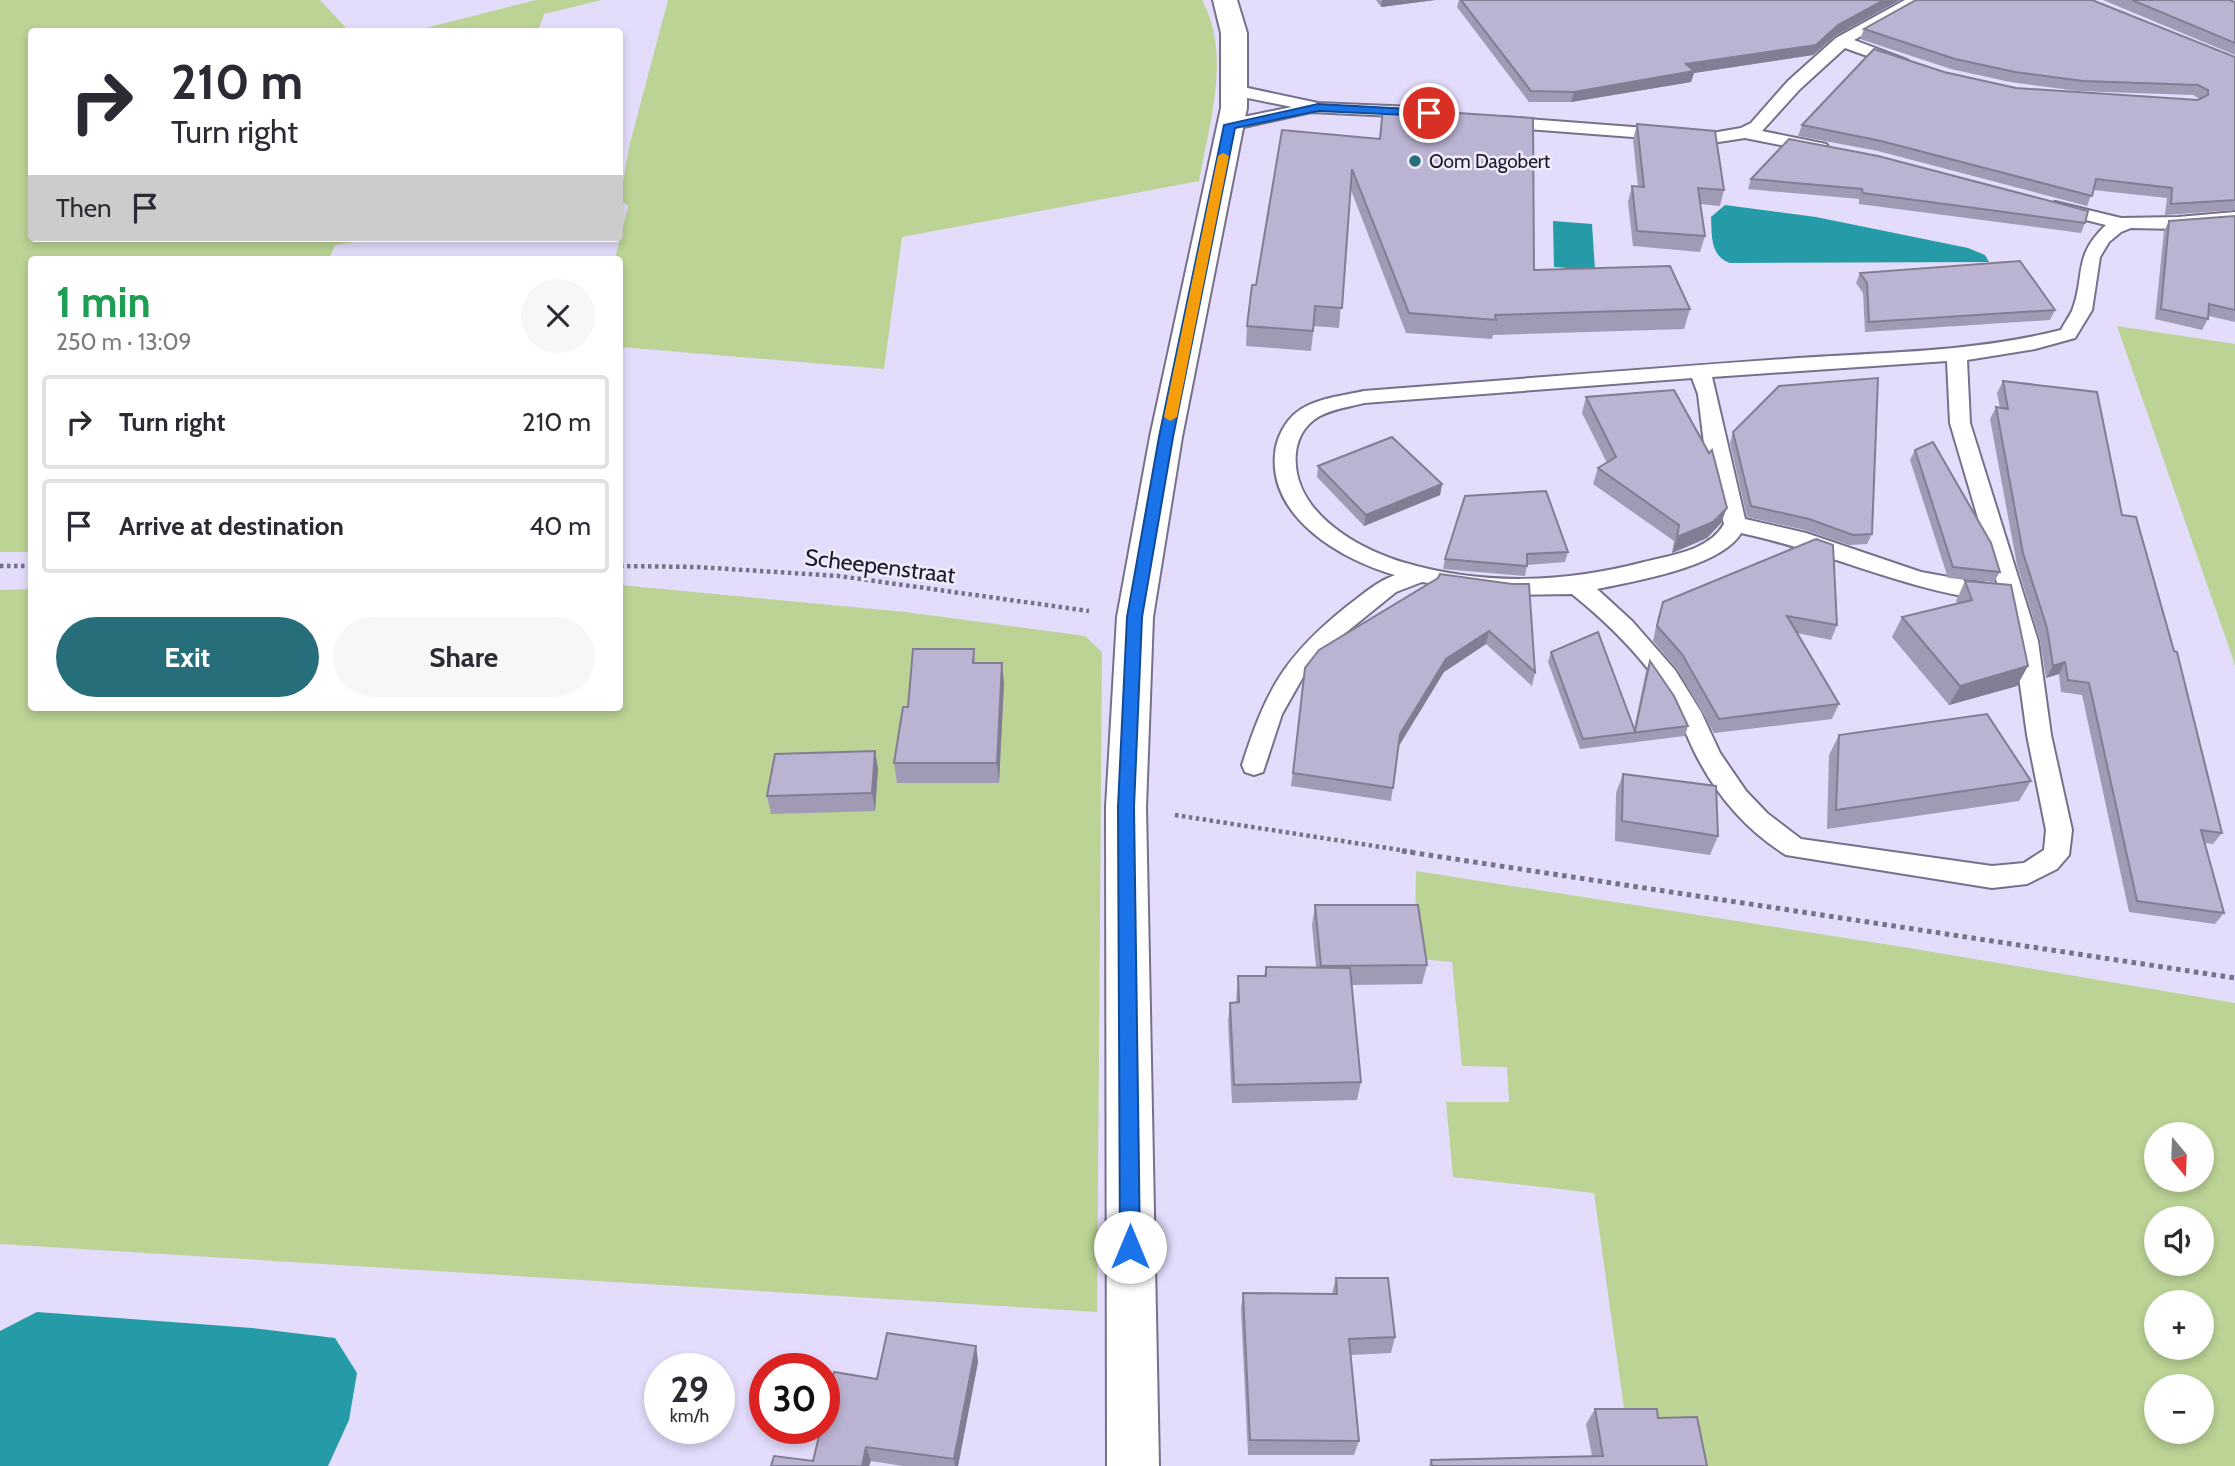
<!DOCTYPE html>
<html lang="en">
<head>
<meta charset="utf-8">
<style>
  :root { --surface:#fff; --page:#f7f7f7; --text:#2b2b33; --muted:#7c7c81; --line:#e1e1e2; --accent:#266e7a }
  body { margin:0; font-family:Cabin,sans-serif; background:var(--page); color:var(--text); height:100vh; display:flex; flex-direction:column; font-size:26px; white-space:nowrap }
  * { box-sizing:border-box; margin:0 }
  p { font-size:23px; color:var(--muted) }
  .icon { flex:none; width:38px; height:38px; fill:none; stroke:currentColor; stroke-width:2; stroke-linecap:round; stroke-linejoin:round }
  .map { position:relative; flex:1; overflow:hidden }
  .details { position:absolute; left:28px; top:256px; width:595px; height:455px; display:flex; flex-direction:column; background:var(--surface); border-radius:7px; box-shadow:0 4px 10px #0003 }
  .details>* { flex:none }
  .hud { position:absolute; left:28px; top:28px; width:595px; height:214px; border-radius:7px; box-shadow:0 4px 10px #0003; background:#fff; color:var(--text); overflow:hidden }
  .needle { width:46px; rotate:161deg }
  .buttons { position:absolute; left:2144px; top:1122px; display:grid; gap:14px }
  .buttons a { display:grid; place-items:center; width:70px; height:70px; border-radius:50%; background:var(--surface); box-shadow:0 4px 10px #0003; font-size:35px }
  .speed { position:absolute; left:644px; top:1353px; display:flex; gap:14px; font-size:35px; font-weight:700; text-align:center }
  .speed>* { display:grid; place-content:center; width:91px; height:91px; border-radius:50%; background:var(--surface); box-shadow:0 4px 10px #0003; line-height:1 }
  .speed small { font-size:18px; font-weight:400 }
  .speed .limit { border:10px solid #d22; background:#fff; color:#111 }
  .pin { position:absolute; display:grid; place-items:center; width:60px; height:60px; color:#fff; margin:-30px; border:4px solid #fff; border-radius:50%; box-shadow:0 2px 7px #0007 }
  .me { position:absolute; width:77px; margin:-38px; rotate:0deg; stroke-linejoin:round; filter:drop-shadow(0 0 5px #0008) }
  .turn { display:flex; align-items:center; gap:24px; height:147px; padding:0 28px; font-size:32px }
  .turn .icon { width:91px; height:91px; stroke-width:2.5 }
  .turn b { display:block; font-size:49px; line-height:60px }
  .then { display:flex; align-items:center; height:66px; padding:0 28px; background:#0003; gap:14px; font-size:26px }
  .round { display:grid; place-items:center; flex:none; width:74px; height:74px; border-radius:37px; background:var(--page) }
  .headline { display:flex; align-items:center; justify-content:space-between; height:119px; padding:0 28px }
  h1 { font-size:42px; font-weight:800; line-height:52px; color:#1e9e55 }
  .action { display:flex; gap:14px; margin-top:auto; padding:14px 28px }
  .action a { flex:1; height:80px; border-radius:42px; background:var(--accent); color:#fff; font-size:28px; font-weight:800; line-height:80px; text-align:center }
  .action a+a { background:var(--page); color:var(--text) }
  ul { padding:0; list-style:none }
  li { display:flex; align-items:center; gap:21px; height:94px; margin:0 14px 10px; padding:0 14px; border:4px solid var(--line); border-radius:7px }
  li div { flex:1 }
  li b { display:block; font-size:26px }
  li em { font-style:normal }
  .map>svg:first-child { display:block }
  .green { fill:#bbd395; fill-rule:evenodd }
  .water { fill:#259ba7 }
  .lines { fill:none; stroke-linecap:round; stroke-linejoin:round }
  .service-casing { stroke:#76708b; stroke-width:4 }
  .minor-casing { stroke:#76708b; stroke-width:4 }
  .path-far1 { stroke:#767186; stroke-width:4.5; stroke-dasharray:3.5 3.5; stroke-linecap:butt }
  .path { stroke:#767186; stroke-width:5; stroke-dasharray:4.5 4.5; stroke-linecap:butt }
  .service { fill:#fff; fill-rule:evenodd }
  .minor { fill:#fff; fill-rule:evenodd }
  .wall { fill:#a09ab4 }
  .shaded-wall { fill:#827d92 }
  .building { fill:#bab3d1; stroke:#827d92; stroke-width:2 }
  .route { fill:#1a73e8; stroke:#114b97; stroke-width:2 }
  .slow { fill:#f59e0b }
  .poi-dot { fill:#266e7a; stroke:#efecfe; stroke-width:2.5 }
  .labels { text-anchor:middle; stroke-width:5; stroke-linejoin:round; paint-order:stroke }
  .far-poi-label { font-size:19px; fill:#1c1a25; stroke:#efecfe; text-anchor:start }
  .street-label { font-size:23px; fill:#1c1a25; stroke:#efecfe }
</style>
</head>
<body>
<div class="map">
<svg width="2235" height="1466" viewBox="0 0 2235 1466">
  <rect width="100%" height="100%" fill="#e3dcfb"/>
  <g class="green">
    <path d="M0,0H320L349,31L32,32V238H377L335,245L329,259H32L31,552H0Z"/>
    <path d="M536,0H602L544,14L538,31H414Z"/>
    <path d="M668,0H1202C1232,55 1209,124 1199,181L902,237L884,369L620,347V259H615L628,206L620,199L630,143Z"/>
    <path d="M2117,326L2235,344V666L2232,656Z"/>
    <path d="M620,585L905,612L1085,636L1102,652L1097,1312L0,1244V590L31,589L32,707H620Z"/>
    <path d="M1416,871L1897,946L2235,1003V1466H1632L1594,1193L1453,1177L1446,1102H1509L1507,1067L1462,1066L1452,962L1419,959L1415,924ZM2156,1134H2202V1180H2156ZM2156,1218H2202V1264H2156ZM2156,1302H2202V1348H2156ZM2156,1386H2202V1432H2156Z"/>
  </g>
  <g class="water">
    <path d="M1725,205L1816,217L1968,248L1985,255L1989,262L1730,263C1710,256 1712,236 1711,217Z"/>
    <path d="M1553,221L1592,224L1595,270L1554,267Z"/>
    <path d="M37,1312L252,1328L335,1338L357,1373L349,1420L328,1466H0V1331Z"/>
  </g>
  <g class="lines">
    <defs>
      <g id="service">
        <path d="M1905,0H1925L1854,40L1907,60L1909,63L1907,66H1895L1845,48L1800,89L1762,131L1826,144L1829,148L1826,152L1820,153L1745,138L1712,143L1502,127L1493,122L1502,117L1712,133L1741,128L1751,123L1788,81L1836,38Z"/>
        <path d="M1234,85L1318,103L1414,107L1423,112L1414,117L1311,112L1230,130L1224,129L1221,125L1224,121L1292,107L1228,94L1226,90L1228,86Z"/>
        <path d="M2055,202L2121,218L2178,217L2235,212V224L2178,229L2131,228L2121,232L2109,242L2100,257L2092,310L2075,338L2035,349L1967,360L1970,423L2038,641L2051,735L2072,830L2069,855L2057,869L2027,884L1992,888L1786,855C1746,830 1716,795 1695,753C1686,735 1680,716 1669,699C1644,658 1609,624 1572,594L1509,595L1422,582L1396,592L1328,647L1303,677L1282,714L1263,772L1254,775L1245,772L1242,765C1266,690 1284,657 1346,607C1362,595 1376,582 1395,575C1342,560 1269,518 1275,454C1276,439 1285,421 1297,412C1316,398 1342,396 1364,391C1509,380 1653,368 1798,358C1887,352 1974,352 2061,330C2064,324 2069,317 2072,311C2086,275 2072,257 2106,225L2049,211L2046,207ZM1947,361L1950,423L1998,586L1921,572L1806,533L1745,519L1712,377ZM1692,378L1698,394L1704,444L1724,524C1709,551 1671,555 1644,562C1564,583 1482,586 1402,562C1354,547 1290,510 1296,452C1298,437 1305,425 1318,417C1332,409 1349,407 1364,403ZM1741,533C1827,551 1906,591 1994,601L2002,599L2014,641L2027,735L2046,830L2044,850L2024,863L1992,866L1801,839L1767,813L1746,791L1720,753L1701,712L1675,670L1632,621L1597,589C1635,581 1721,567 1741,533Z"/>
      </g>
      <path id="minor" d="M1213,0H1237L1247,33V108L1182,437L1153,617L1146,807L1159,1466H1107L1106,807L1117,617L1150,437L1221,108V33Z"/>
    </defs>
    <use href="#service" class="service-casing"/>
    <use href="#minor" class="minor-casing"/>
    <g class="path-far1">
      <path d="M0,566H32"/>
      <path d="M620,566L697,567L839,576L1089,611"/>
      <path d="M1175,815L1413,852"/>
    </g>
    <path class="path" d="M1402,851L2235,978"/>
    <use href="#service" class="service"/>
    <use href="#minor" class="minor"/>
  </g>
  <g class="wall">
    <path d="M1376,0H1435L1381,7Z"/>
    <path d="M1459,0H1900L1835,36L1813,55L1694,73L1691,82L1571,102H1529L1457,7Z"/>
    <path d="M2103,0H2229L2235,2V55Z"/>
    <path d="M1864,29L2235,57V210L2165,215L2167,198L2093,190L2087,206L1878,151L1798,136L1802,125L1944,72L2016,88L2198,100L2200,99L2193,95L2078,91L2010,82L1951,69L1860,39Z"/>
    <path d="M1383,108L1534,270L1690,309L1684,329L1493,335L1492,339L1406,333L1351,190L1339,328L1314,326L1311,351L1246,346L1247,326L1256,285L1379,139Z"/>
    <path d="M1637,124L1724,190L1720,206L1700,204L1705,236L1700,252L1633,246L1628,202L1632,186L1638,187L1633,140Z"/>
    <path d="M1789,139L2085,223L2081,233L1859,204V199L1748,189L1751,179Z"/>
    <path d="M2235,216V322L2209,316L2208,319L2202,330L2155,319L2164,231L2169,221Z"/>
    <path d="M1860,273L2055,310L2050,320L1865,332L1863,293L1856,283Z"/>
    <path d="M2003,381L2122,515L2222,833L2213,844L2205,843L2224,913L2215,924L2129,912L2082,695L2061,692L2059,674L2046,678L2040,640L2017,565L1990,419L1996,407L2000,408L1997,393Z"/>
    <path d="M1586,397L1721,523L1707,538L1672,553L1674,541L1593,484L1598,468L1607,463L1582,413Z"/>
    <path d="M1733,432L1872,534L1867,544L1849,545L1805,530L1747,517L1730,443Z"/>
    <path d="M1915,450L2000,572L1994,582L1948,578L1910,460Z"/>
    <path d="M1318,466L1442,484L1440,495L1364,526L1317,477Z"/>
    <path d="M1816,539L1837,625L1831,640L1797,633L1839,704L1832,719L1714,733L1677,669L1653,641L1658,617L1663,602Z"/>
    <path d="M1568,552L1565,562L1527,565L1525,576L1443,569L1445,559Z"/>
    <path d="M1965,581L2017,686L1949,705L1892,637L1902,617L1957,603L1956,601Z"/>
    <path d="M1512,584L1535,672L1532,686L1486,644L1444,672L1399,746L1391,801L1291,786L1305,668Z"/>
    <path d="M974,649L975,663L1004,683L999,783H897L894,763L908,707Z"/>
    <path d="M1551,652L1634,729L1646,671L1650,661L1688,726L1685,736L1580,749L1548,662Z"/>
    <path d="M1839,735L2031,781L2019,801L1827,829L1829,755Z"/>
    <path d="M875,751L878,769L875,811L771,814L767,796Z"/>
    <path d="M1623,774L1718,836L1710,855L1615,841L1616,793Z"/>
    <path d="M1315,905L1427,965L1422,984L1352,985L1361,1082L1357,1100L1232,1103L1228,1021L1230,1003L1236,1002L1238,976H1264L1266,967H1316L1312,925Z"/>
    <path d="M1336,1278L1395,1337L1391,1353L1351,1355L1359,1441L1354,1455H1248L1241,1309L1243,1293L1332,1294Z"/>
    <path d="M976,1346L978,1362L958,1466H903L871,1461L869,1466H771L813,1461L877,1379Z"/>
    <path d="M1595,1409L1658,1418L1707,1466H1429L1431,1460L1592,1456L1586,1424Z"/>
  </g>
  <g class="shaded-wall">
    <path d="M1382,0H1435L1381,7Z"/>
    <path d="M1884,0H1900L1835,36L1813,55L1694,73L1691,82L1571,102L1574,92L1686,64Z"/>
    <path d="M1442,484L1440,495L1364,526L1366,515Z"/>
    <path d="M1727,508L1721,523L1707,538L1672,553L1677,537Z"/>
    <path d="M1489,631L1486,644L1444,672L1398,747L1400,734L1446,659Z"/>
    <path d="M2065,662L2059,674L2046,678L2053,666Z"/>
    <path d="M1002,663L1004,683L999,783L997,763Z"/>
    <path d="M2028,666L2017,686L1949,705L1960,686Z"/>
    <path d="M875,751L878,769L875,811L872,793Z"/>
    <path d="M976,1346L978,1362L958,1466H955L954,1459Z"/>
    <path d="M866,1447L871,1461L869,1466H862Z"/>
  </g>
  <g class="building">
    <path d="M1461,0H1884L1838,25L1816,45L1686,64L1694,71L1574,92L1531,91Z"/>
    <path d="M1916,0H2092L2235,57V200L2171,204L2172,188L2096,179L2092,196L1881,141L1802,125L1874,49L1944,72L2016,88L2198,100L2208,95V90L2198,85L2083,81L2015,72L1955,59L1864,29Z"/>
    <path d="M2132,0H2229L2235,2V43Z"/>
    <path d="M1383,108L1533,118L1534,270L1670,266L1690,309L1495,315L1496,320L1409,313L1352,169L1342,308L1315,306L1313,331L1247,326L1252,285H1256L1282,130L1380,139Z"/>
    <path d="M1637,124L1715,131L1724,190L1698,188L1705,236L1637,231L1632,186L1644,187Z"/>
    <path d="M1789,139L1878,156L2088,211L2085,223L1863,193L1862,189L1751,179Z"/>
    <path d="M2235,216V310L2209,304L2208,319L2161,309L2169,221Z"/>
    <path d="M2020,261L2055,310L1869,322L1867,283L1860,273Z"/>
    <path d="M1878,378L1872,534L1853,535L1809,519L1751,506L1733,432L1779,386Z"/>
    <path d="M2003,381L2097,392L2122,515L2136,517L2174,651L2177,652L2222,833L2201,830L2224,913L2137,901L2089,683L2068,680L2065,662L2053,666L2047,628L2023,553L1996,407L2008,409Z"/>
    <path d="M1674,390L1709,453L1712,450L1727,508L1713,522L1677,537L1679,525L1598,468L1616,457L1586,397Z"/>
    <path d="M1392,437L1442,484L1366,515L1318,466Z"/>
    <path d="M1933,442L1991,543L2000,572L1953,567L1915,450Z"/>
    <path d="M1546,491L1568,552L1527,554V566L1445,559L1465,496Z"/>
    <path d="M1816,539L1833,545L1837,625L1787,616L1839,704L1719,719L1682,654L1657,626L1663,602Z"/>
    <path d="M1440,574L1512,584H1529L1535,672L1489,631L1446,659L1400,734L1393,788L1293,773L1305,668L1319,650L1438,578Z"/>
    <path d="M1965,581L2011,585L2028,666L1960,686L1902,617L1972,600Z"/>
    <path d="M1598,632L1635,731L1650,661L1674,696L1688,726L1583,739L1551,652Z"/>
    <path d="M913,649H974L973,663H1002L997,763H894L903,707H908Z"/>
    <path d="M1987,714L2031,781L1836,810L1839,735Z"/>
    <path d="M875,751L872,793L767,796L775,754Z"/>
    <path d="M1623,774L1716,786L1718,836L1622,821Z"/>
    <path d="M1315,905H1418L1427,965L1321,966Z"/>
    <path d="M1266,967L1350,968L1361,1082L1234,1085L1230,1003L1239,1002L1238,976H1266Z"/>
    <path d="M1336,1278H1388L1395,1337L1349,1339L1359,1441L1250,1440L1243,1293L1337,1294Z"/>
    <path d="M887,1333L976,1346L954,1459L866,1447L862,1466H771L774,1456L813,1461L821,1428H824V1413L834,1372L877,1379Z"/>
    <path d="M1595,1409H1657L1658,1418L1697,1417L1707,1466H1432L1431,1460L1603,1456Z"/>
  </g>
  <path class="route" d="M1318,104L1429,110L1434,113L1429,116L1318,111L1235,128L1173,437L1142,617L1134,807L1140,1247L1137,1253L1130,1256L1123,1253L1120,1247L1118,807L1127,617L1159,437L1224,125Z"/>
  <path class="slow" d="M1223,153L1229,156L1177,417L1170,421L1164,417L1218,156Z"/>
  <circle class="poi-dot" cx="1415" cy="161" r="7"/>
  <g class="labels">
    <g class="far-poi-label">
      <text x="1429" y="168">Oom Dagobert</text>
    </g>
    <g class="street-label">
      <text transform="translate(880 566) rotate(7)" y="8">Scheepenstraat</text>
    </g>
  </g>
</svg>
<div class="buttons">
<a><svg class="needle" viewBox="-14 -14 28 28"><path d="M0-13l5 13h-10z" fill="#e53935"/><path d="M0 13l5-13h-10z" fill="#7c7c81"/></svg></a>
<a><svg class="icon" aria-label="sound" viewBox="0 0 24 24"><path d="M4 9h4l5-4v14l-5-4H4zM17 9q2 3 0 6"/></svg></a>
<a>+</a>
<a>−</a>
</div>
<div class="speed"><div>29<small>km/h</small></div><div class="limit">30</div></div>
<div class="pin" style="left:1429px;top:113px;background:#d93025"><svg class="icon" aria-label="arrive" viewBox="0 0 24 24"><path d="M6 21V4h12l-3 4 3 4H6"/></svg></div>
<svg class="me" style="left:1130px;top:1247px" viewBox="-20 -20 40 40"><circle r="19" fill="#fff"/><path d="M0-13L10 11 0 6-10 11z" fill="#1a73e8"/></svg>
<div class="hud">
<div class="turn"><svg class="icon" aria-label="right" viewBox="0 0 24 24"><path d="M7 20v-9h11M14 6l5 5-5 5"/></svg><div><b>210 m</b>Turn right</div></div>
<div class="then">Then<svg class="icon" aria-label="arrive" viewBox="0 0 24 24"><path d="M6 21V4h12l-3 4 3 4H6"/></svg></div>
</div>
<section class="details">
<div class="headline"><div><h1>1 min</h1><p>250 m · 13:09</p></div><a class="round"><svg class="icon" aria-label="close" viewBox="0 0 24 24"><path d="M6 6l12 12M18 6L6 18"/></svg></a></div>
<ul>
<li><svg class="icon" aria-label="right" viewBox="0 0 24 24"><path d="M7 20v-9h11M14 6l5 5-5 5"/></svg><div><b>Turn right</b></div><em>210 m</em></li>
<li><svg class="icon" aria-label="arrive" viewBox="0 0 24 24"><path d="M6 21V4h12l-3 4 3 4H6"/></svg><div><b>Arrive at destination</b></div><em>40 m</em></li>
</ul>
<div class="action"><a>Exit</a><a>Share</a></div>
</section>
</div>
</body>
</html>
